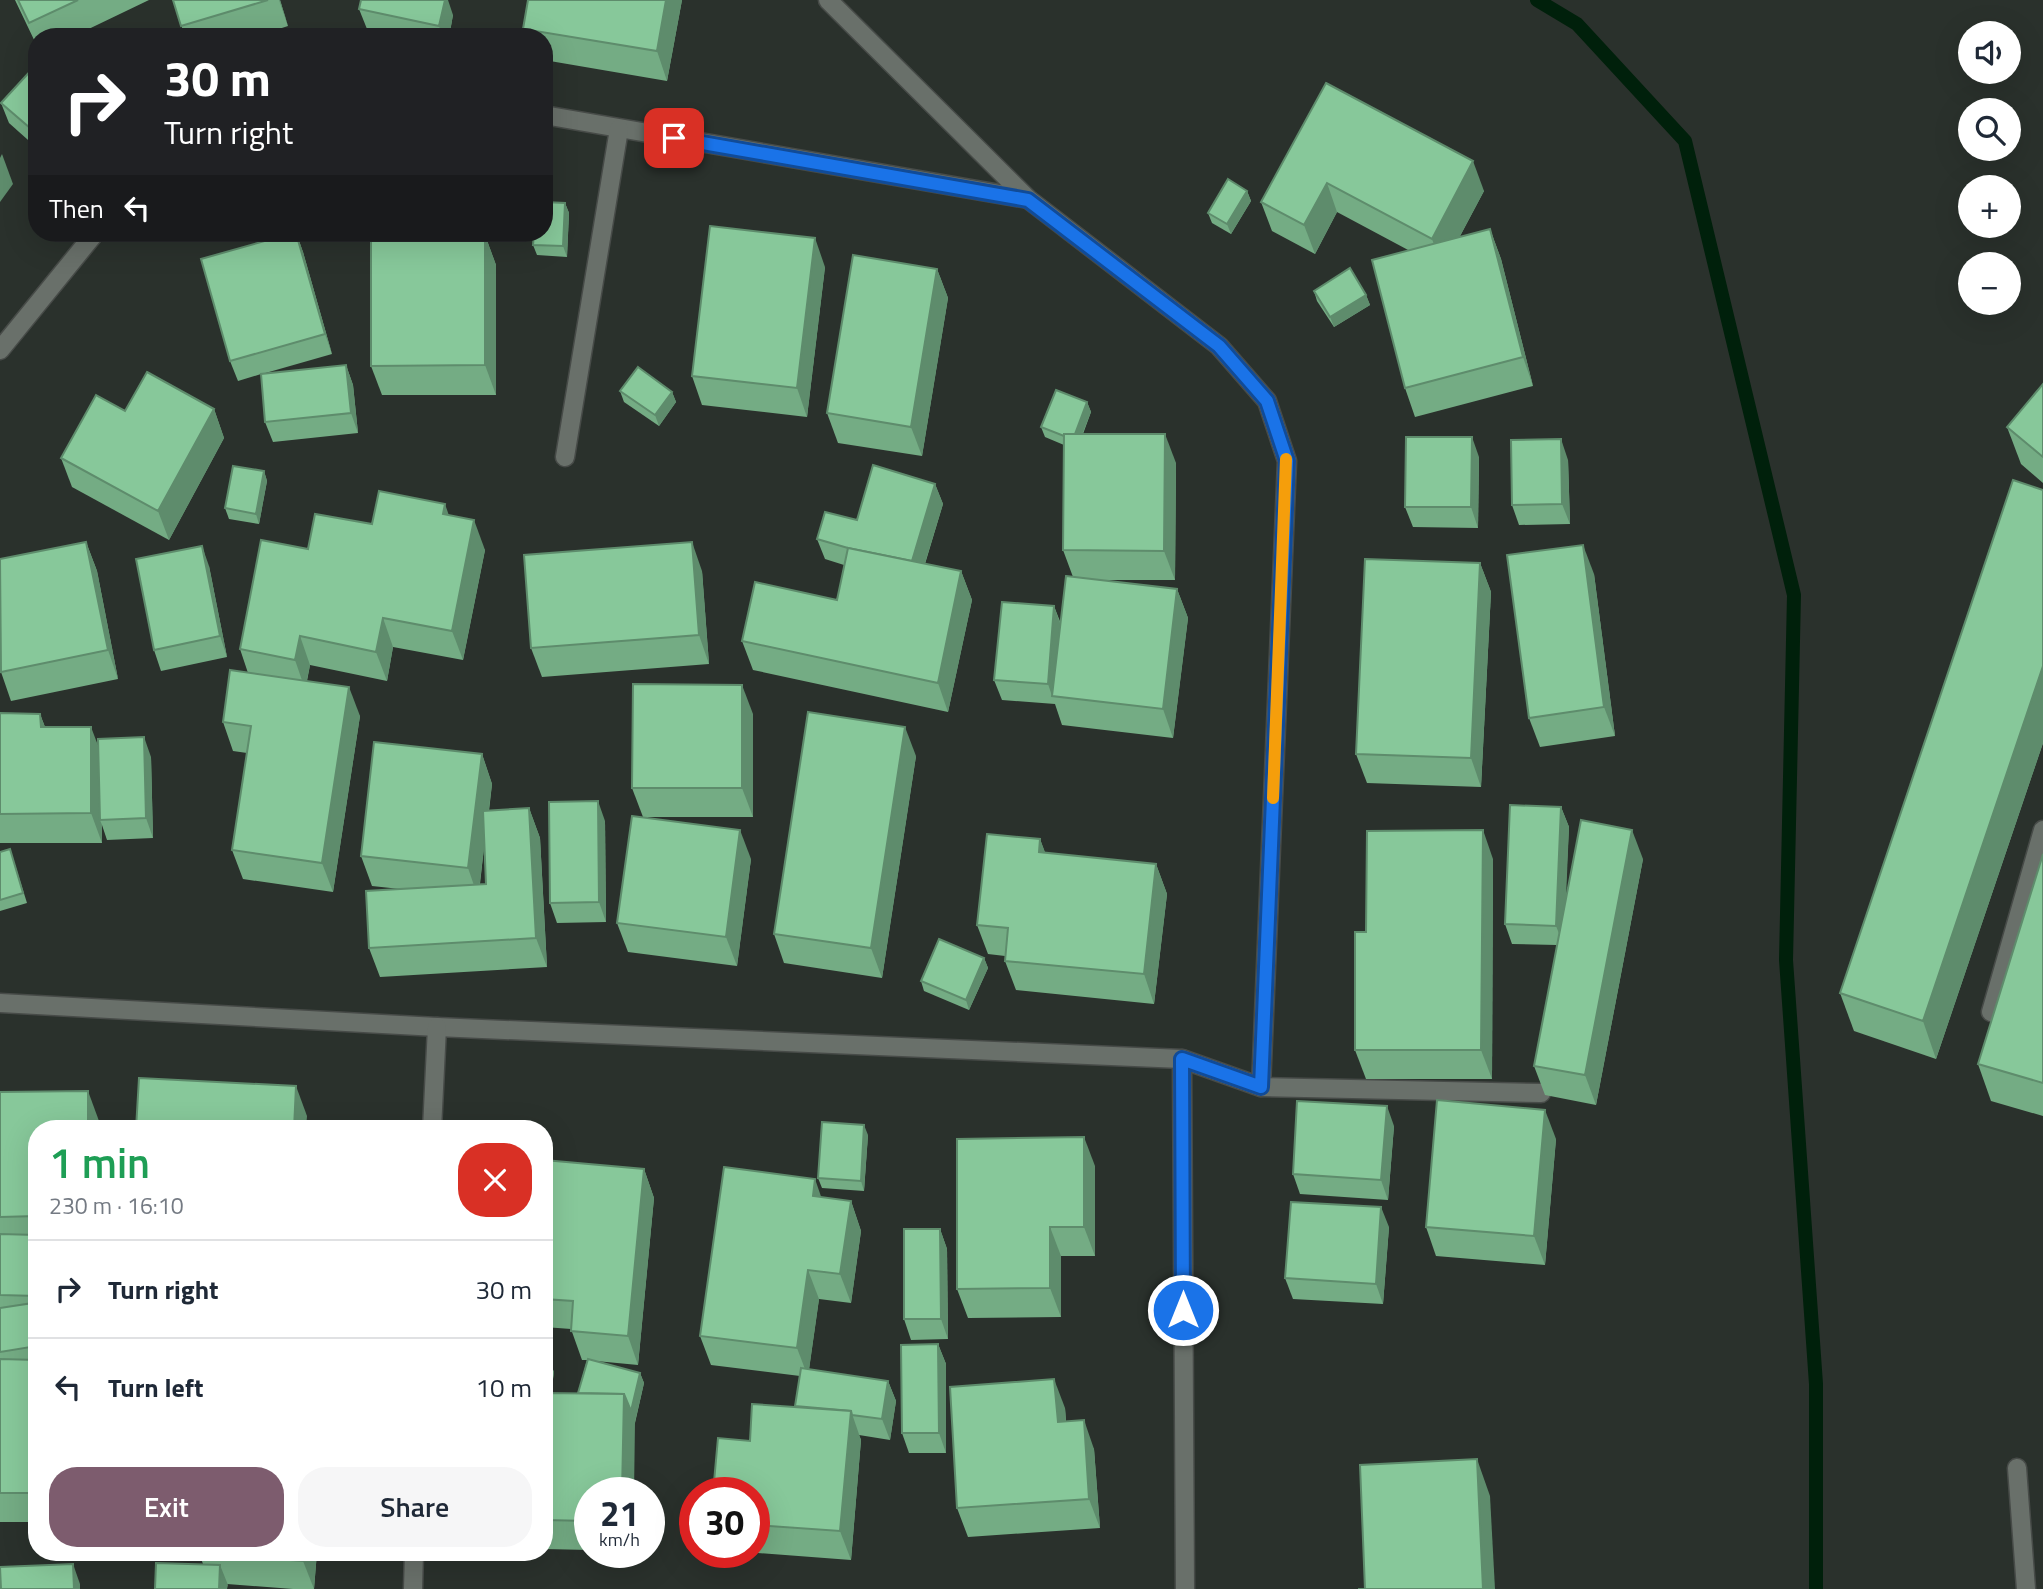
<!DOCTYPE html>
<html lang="en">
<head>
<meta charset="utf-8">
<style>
  :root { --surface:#fff; --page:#f6f6f7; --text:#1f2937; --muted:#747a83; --line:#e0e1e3; --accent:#7d5c6e }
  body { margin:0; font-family:"Titillium Web",sans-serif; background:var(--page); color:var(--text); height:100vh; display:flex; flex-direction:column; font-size:26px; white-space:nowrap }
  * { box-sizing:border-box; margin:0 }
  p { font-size:23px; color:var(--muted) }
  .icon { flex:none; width:38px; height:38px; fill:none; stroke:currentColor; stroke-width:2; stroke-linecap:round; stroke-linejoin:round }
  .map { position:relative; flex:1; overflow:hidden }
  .side { position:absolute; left:28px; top:1120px; width:525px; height:441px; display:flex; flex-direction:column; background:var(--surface); border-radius:28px; box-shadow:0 7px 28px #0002 }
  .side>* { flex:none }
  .banner { position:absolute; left:28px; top:28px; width:525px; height:214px; border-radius:28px; box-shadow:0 7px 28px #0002; background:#202124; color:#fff; overflow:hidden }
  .fabs { position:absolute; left:1958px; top:21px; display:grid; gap:14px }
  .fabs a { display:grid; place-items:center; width:63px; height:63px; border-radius:50%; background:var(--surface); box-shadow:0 7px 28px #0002; font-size:35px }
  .speed { position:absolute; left:574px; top:1477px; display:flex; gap:14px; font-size:35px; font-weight:700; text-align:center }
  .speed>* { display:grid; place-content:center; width:91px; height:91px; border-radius:50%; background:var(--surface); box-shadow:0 7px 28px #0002; line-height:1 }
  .speed small { font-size:18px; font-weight:400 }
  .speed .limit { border:10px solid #d22; background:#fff; color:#111 }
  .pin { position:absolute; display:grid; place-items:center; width:60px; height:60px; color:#fff; margin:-30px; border-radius:14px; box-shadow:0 4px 10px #0006 }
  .me { position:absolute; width:77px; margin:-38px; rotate:0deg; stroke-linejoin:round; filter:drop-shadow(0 0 5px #0008) }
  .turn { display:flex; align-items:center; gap:24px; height:147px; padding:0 21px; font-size:32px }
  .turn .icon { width:91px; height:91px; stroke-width:2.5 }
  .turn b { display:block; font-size:49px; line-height:60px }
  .then { display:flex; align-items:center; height:66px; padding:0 21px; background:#0003; gap:14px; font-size:26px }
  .round { display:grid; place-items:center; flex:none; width:74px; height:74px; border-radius:28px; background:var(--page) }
  .headline { display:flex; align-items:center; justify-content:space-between; height:119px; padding:0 21px }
  h1 { font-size:42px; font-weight:600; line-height:52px; color:#1e9e55 }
  .action { display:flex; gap:14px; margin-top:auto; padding:14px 21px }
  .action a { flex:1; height:80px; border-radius:28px; background:var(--accent); color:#fff; font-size:28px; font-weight:600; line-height:80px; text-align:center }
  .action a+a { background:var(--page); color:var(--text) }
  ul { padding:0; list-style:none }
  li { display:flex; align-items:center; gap:21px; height:98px; padding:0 21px; border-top:2px solid var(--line) }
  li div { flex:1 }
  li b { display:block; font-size:26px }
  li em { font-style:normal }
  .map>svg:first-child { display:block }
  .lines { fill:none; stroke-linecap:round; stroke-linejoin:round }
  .stream { stroke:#00200b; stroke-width:14 }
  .lane-casing { stroke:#474b48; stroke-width:21 }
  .street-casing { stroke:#474b48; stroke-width:21 }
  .lane { stroke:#69706a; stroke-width:18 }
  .street { stroke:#69706a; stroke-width:18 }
  .wall { fill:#74ac84; fill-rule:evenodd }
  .shaded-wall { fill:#5e8c6c }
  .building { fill:#87c89a; stroke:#5e8c6c; stroke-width:2 }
  .route-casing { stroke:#114b97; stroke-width:18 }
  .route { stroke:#1a73e8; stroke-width:12 }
  .slow { stroke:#f59e0b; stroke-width:12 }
</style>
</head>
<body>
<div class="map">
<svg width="2043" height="1589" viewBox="0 0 2043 1589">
  <rect width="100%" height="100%" fill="#2a312c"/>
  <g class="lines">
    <path class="stream" d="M1537,0L1577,24L1685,141L1794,595L1786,960L1816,1384V1589"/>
    <defs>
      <g id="lane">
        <path d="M1991,1012L2043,830"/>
        <path d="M2017,1468L2026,1589"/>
      </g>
      <g id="street">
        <path d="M828,0L1028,199L1219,346L1267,401L1287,461L1261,1087"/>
        <path d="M544,115L1028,199"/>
        <path d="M0,350L95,233"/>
        <path d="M565,457L619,129"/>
        <path d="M0,1003L437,1027L1182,1059L1261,1087L1541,1093"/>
        <path d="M1182,1059L1185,1589"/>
        <path d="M432,1129L437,1027"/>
        <path d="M413,1589L414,1552"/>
      </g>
    </defs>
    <use href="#lane" class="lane-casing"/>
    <use href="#street" class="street-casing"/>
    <use href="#lane" class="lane"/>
    <use href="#street" class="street"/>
  </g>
  <g class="wall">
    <path d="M15,0H149L72,37H37V46Z"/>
    <path d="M173,0H280L288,26L254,37H185Z"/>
    <path d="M528,0H682L667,81L544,60V37H525L523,29Z"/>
    <path d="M359,9L453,15L449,37H401L367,29Z"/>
    <path d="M37,67V148L9,123L1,103Z"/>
    <path d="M1326,83L1484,191L1459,238L1490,229L1501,259L1533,386L1415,417L1405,388L1410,251L1337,212L1315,254L1272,231L1261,202Z"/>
    <path d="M1247,191L1251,201L1231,234L1212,223L1208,213Z"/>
    <path d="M565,203L569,213L567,257L537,255L533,245Z"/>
    <path d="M296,233L303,252L332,354L262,374L346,365L353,385L358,433L273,442L265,422L261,374L238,381L230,361Z"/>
    <path d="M485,235L496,265V395H382L371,366Z"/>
    <path d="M825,267L807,417L702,405L692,376Z"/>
    <path d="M937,269L948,298L922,456L838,443L827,413Z"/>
    <path d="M1314,291L1366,295L1370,305L1334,327L1317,301Z"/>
    <path d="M2043,384V483L2021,464L2007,427Z"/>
    <path d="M620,391L672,392L676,402L659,426L624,402Z"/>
    <path d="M1087,402L1091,412L1083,434L1176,463L1175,580H1096L1177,589L1188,618L1173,738L1062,725L1055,704L1002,700L994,680L1054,606L1061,624L1073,577L1063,550L1064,445L1045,437L1041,427Z"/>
    <path d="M214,409L224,438L169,540L72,487L61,458L125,411Z"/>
    <path d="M1479,457L1478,528L1413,527L1405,507Z"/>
    <path d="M1568,460L1570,524L1519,525L1512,505Z"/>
    <path d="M264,471L267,481L259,524L229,519L225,508Z"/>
    <path d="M935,484L943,504L925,564L961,571L972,600L948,712L753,670L742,641L837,600L844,565L825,559L817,539Z"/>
    <path d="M2043,490V743L1936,1059L1854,1031L1840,993Z"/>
    <path d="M449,515L485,550L463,660L393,647L387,681L310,665L307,681L360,716L333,892L243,879L232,850L247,753L233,751L223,722L248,673L240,649L308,549L372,524Z"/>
    <path d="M86,542L97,571L118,679L11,701L1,672Z"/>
    <path d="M1480,563L1491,592L1481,787L1367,783L1356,754Z"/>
    <path d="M209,566L227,657L161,671L154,650Z"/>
    <path d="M702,571L709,664L542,677L531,648Z"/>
    <path d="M1594,574L1615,736L1540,747L1529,718Z"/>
    <path d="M0,713L40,714L45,727L98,745L151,757L153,838L107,840L102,825V843H0Z"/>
    <path d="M753,714V817H643L632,788Z"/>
    <path d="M482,754L492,784L489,811L529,808L540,838L547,967L380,977L369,948L400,889L372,886L361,856ZM484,847L486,884H480Z"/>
    <path d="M916,756L882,978L784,963L774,934Z"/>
    <path d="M1561,807L1569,827L1565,902L1643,859L1596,1105L1545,1095L1534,1066L1557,945L1512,944L1505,924Z"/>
    <path d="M605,821L606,922L557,923L550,903Z"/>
    <path d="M1040,839L1045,853L1156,864L1167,894L1154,1004L1016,990L1005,961V956L988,954L977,925Z"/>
    <path d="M10,849L27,903L0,911V852Z"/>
    <path d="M2043,854V1116L1991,1101L1978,1064Z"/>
    <path d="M751,859L737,966L628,952L617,923Z"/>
    <path d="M1493,859L1492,1079H1366L1355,1050L1366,932Z"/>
    <path d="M984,958L988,968L969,1010L924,991L921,981Z"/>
    <path d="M0,1092L99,1121V1129H37V1522H0Z"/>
    <path d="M1394,1126L1388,1200L1300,1194L1293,1174Z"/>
    <path d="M868,1135L864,1191L822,1188L818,1178Z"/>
    <path d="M1556,1139L1545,1265L1436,1256L1426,1227Z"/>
    <path d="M544,1160L644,1169L654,1198L638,1365L596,1361L640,1373L644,1383L635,1423L590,1493V1550L544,1549V1352L554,1372L551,1393H578L587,1360H582L571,1329L544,1327Z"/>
    <path d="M1095,1166V1256H1061V1317L968,1318L957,1289Z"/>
    <path d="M822,1198L851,1201L861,1231L851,1303L819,1299L809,1369L888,1381L896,1401L890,1440L859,1435L861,1440L851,1560L745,1552H754V1493L750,1441L795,1407L800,1376L711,1365L700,1336Z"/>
    <path d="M1389,1227L1383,1304L1293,1299L1285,1278Z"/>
    <path d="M940,1229L947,1249L948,1339L911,1340L904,1319Z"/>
    <path d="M938,1344L946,1364V1453H909L902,1433Z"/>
    <path d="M1065,1408L1066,1421L1094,1449L1100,1528L968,1537L957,1508Z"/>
    <path d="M317,1552L314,1589H293L227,1584V1589H155L203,1564L199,1553Z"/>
  </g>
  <g class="shaded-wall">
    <path d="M279,0H280L288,26Z"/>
    <path d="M445,0H448L453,15L449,37H443L439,26Z"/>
    <path d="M666,0H682L667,81L657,51Z"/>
    <path d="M2,154L13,184L0,202V158Z"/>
    <path d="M1473,161L1484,191L1443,268L1432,239Z"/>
    <path d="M1327,183L1337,212L1315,254L1304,225Z"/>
    <path d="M1247,191L1251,201L1231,234L1227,224Z"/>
    <path d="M565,203L569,213L567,257L563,246Z"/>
    <path d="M1490,229L1501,259L1533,386L1523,357Z"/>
    <path d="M296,233L303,252L332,354L325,334Z"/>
    <path d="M485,235L496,265V395L485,365Z"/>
    <path d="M815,238L825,267L807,417L797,388Z"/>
    <path d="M937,269L948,298L922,456L911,427Z"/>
    <path d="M1366,295L1370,305L1334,327L1330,317Z"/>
    <path d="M346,365L353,385L358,433L351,413Z"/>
    <path d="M672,392L676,402L659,426L655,415Z"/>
    <path d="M1087,402L1091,412L1076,450L1072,439Z"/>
    <path d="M214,409L224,438L169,540L158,511Z"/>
    <path d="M1165,434L1176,463L1175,580L1164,551Z"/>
    <path d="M1472,437L1479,457L1478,528L1471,507Z"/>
    <path d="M1561,439L1568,460L1570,524L1562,504Z"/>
    <path d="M264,471L267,481L259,524L256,514Z"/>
    <path d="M935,484L943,504L918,586L911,566Z"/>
    <path d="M445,504L455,533L443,514Z"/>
    <path d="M474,520L485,550L463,660L452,631Z"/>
    <path d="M86,542L97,571L118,679L108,650Z"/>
    <path d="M692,542L702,571L709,664L699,635Z"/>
    <path d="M1583,545L1594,574L1615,736L1604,707Z"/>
    <path d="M202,546L209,566L227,657L220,636Z"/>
    <path d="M1480,563L1491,592L1481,787L1471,758Z"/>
    <path d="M961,571L972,600L948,712L938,683Z"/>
    <path d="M1177,589L1188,618L1173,738L1163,709Z"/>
    <path d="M1054,606L1061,626L1052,696L1048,684Z"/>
    <path d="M383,618L393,647L387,681L376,652Z"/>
    <path d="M300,636L310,665L305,689L295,660Z"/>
    <path d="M2043,666V743L1936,1059L1923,1021Z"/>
    <path d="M742,685L753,714V817L742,788Z"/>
    <path d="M349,687L360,716L333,892L322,863Z"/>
    <path d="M40,714L51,743L41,727Z"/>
    <path d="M91,727L102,756L100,820L102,825V843L91,813Z"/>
    <path d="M905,727L916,756L882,978L871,948Z"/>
    <path d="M144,737L151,757L153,838L146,818Z"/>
    <path d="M482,754L492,784L478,897L468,868Z"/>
    <path d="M598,801L605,821L606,922L599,902Z"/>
    <path d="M1561,807L1569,827L1564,946L1556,926Z"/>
    <path d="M529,808L540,838L547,967L536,938Z"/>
    <path d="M740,830L751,859L737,966L726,937Z"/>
    <path d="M1483,830L1493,859L1492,1079L1481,1050Z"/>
    <path d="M1632,830L1643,859L1596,1105L1585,1075Z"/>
    <path d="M1040,839L1051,868L1039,852Z"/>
    <path d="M1156,864L1167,894L1154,1004L1144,974Z"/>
    <path d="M984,958L988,968L969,1010L966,1000Z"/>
    <path d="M296,1086L307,1116L306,1129H294Z"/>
    <path d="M88,1091L99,1121V1129H88Z"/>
    <path d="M1387,1106L1394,1126L1388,1200L1381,1180Z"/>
    <path d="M1545,1110L1556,1139L1545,1265L1534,1236Z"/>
    <path d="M864,1125L868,1135L864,1191L861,1181Z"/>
    <path d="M1084,1137L1095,1166V1256L1084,1227Z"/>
    <path d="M644,1169L654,1198L638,1365L628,1336Z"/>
    <path d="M815,1179L825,1208L813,1196Z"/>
    <path d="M851,1201L861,1231L851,1303L840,1274Z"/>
    <path d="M1381,1207L1389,1227L1383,1304L1376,1284Z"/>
    <path d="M1050,1227L1061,1256V1317L1050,1288Z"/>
    <path d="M940,1229L947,1249L948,1339L941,1319Z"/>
    <path d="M808,1270L819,1299L808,1377L797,1348Z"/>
    <path d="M938,1344L946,1364V1453L939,1433Z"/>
    <path d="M546,1352L554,1372L548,1413L544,1402V1368Z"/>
    <path d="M640,1373L644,1383L635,1422L634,1493H622L624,1394Z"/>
    <path d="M1054,1379L1065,1408L1068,1451L1058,1422Z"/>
    <path d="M888,1381L896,1401L890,1440L882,1419Z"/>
    <path d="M851,1411L861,1440L851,1560L840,1531Z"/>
    <path d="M1084,1420L1094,1449L1100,1528L1089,1499Z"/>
    <path d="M1477,1459L1490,1496L1495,1589H1483Z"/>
    <path d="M304,1552H317L314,1589L303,1561Z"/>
    <path d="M73,1564L80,1584V1589H74Z"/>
    <path d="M220,1565L228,1585L227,1589H219Z"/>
  </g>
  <g class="building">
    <path d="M18,0H78L29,23Z"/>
    <path d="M173,0H268L181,26Z"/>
    <path d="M361,0H445L439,26L359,9Z"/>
    <path d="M528,0H666L657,51L523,29Z"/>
    <path d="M35,66L37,67V134L1,103Z"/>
    <path d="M1326,83L1473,161L1432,239L1327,183L1304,225L1261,202Z"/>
    <path d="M1228,179L1247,191L1227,224L1208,213Z"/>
    <path d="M544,202L565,203L563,246L533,245L534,233H544Z"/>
    <path d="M710,226L815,238L797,388L692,376Z"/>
    <path d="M1490,229L1523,357L1405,388L1372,260Z"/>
    <path d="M293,233H296L325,334L230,361L201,259Z"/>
    <path d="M371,235H485V365L371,366Z"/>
    <path d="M853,255L937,269L911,427L827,413Z"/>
    <path d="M1350,268L1366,295L1330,317L1314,291Z"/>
    <path d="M346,365L351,413L265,422L261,374Z"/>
    <path d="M638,367L672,392L655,415L620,391Z"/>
    <path d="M147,372L214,409L158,511L61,458L96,395L125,411Z"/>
    <path d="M2043,384V457L2007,427Z"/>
    <path d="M1056,390L1087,402L1075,434H1064V436L1041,427Z"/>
    <path d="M1064,434H1165L1164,551L1063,550Z"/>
    <path d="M1406,437H1472L1471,507H1405Z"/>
    <path d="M1561,439L1562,504L1512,505L1511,440Z"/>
    <path d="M873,465L935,484L912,561L848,548L817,539L825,512L857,520Z"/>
    <path d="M233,466L264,471L256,514L225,508Z"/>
    <path d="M2013,480L2043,490V666L1923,1021L1840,993Z"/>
    <path d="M379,491L445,504L443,514L474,520L452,631L383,618L376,652L300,636L295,660L240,649L261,540L308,549L315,514L372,524Z"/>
    <path d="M86,542L108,650L1,672L0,559Z"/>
    <path d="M692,542L699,635L531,648L524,555Z"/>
    <path d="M1583,545L1604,707L1529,718L1507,555Z"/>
    <path d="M202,546L220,636L154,650L136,559Z"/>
    <path d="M848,548L961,571L938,683L742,641L755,582L837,600Z"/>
    <path d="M1365,559L1480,563L1471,758L1356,754Z"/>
    <path d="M1066,576L1177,589L1163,709L1052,696Z"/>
    <path d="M1002,602L1054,606L1048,684L994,680Z"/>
    <path d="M230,670L349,687L322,863L232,850L251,726L223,722Z"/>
    <path d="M633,684L742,685V788H632Z"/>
    <path d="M808,712L905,727L871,948L774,934Z"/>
    <path d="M0,713L40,714L41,727H91V813L0,814Z"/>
    <path d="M144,737L146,818L100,820L98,739Z"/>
    <path d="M374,742L482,754L468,868L361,856Z"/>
    <path d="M598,801L599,902L550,903L549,802Z"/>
    <path d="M1510,805L1561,807L1556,926L1505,924Z"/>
    <path d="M529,808L536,938L369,948L366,891L486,884L483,811Z"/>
    <path d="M632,816L740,830L726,937L617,923Z"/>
    <path d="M1581,820L1632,830L1585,1075L1534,1066Z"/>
    <path d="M1483,830L1481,1050H1355V932H1366L1367,831Z"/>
    <path d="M987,834L1040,839L1039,852L1156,864L1144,974L1005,961L1008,928L977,925Z"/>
    <path d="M10,849L23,893L0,900V852Z"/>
    <path d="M2043,854V1083L1978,1064Z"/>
    <path d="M939,939L984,958L966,1000L921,981Z"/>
    <path d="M139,1078L296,1086L294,1129H136Z"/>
    <path d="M88,1091V1129H37V1216L0,1217V1092Z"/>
    <path d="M1437,1100L1545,1110L1534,1236L1426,1227Z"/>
    <path d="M1297,1101L1387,1106L1381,1180L1293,1174Z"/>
    <path d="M822,1122L864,1125L861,1181L818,1178Z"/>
    <path d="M1084,1137V1227H1050V1288L957,1289V1139Z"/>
    <path d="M544,1160L644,1169L628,1336L571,1331L573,1301L544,1299Z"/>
    <path d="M724,1167L815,1179L813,1196L851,1201L840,1274L808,1270L797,1348L700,1336Z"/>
    <path d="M1291,1202L1381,1207L1376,1284L1285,1278Z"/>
    <path d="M904,1229H940L941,1319H904Z"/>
    <path d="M0,1234L37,1235V1296L0,1295Z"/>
    <path d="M33,1303L37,1326V1346L0,1352V1308Z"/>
    <path d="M938,1344L939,1433H902L901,1345Z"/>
    <path d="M544,1352H546L544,1368Z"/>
    <path d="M0,1359L37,1360V1493H0Z"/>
    <path d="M588,1359L640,1373L631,1411L624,1394L578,1393Z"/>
    <path d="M801,1368L888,1381L882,1419L852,1415L851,1411L795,1406Z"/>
    <path d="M1054,1379L1058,1422L1084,1420L1089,1499L957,1508L950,1387Z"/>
    <path d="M544,1393L624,1394L622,1493H590V1521L544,1520Z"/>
    <path d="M752,1404L851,1411L840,1531L754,1525V1493H713L718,1438L750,1441Z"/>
    <path d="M1477,1459L1483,1589H1358H1365L1360,1465Z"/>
    <path d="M199,1552H304L303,1561L199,1553Z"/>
    <path d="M156,1563L220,1565L219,1589H155Z"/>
    <path d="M73,1564L74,1589H1L0,1567Z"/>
  </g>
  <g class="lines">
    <defs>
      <path id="route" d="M674,138L1028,200L1219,346L1267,401L1287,461L1261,1087L1182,1059L1183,1310"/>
    </defs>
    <use href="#route" class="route-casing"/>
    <use href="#route" class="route"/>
    <path class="slow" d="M1273,798L1286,459"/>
  </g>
</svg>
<div class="fabs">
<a><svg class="icon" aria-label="sound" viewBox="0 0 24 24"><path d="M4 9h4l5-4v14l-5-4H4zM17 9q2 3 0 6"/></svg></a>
<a><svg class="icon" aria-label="search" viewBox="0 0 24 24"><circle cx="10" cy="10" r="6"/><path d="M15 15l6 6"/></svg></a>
<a>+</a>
<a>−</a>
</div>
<div class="speed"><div>21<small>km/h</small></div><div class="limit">30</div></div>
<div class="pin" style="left:674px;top:138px;background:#d93025"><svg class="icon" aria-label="arrive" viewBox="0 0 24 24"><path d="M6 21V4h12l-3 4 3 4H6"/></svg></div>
<svg class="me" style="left:1183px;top:1310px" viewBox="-20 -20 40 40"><circle r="17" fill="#1a73e8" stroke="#fff" stroke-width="3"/><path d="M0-11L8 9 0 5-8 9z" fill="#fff"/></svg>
<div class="banner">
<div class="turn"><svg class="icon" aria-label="right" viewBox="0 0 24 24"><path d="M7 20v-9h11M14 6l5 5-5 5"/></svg><div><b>30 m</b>Turn right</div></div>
<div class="then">Then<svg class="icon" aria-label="left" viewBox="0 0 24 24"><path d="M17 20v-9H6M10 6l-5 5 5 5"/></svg></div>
</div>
<section class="side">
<div class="headline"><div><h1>1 min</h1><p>230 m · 16:10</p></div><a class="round" style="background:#d93025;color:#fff"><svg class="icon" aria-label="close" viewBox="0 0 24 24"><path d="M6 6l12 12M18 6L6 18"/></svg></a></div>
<ul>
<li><svg class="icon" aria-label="right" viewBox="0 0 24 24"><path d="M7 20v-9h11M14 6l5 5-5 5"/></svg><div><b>Turn right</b></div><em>30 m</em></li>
<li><svg class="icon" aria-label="left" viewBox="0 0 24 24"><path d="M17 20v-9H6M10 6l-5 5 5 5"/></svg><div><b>Turn left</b></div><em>10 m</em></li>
</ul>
<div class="action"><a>Exit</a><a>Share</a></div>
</section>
</div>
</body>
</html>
